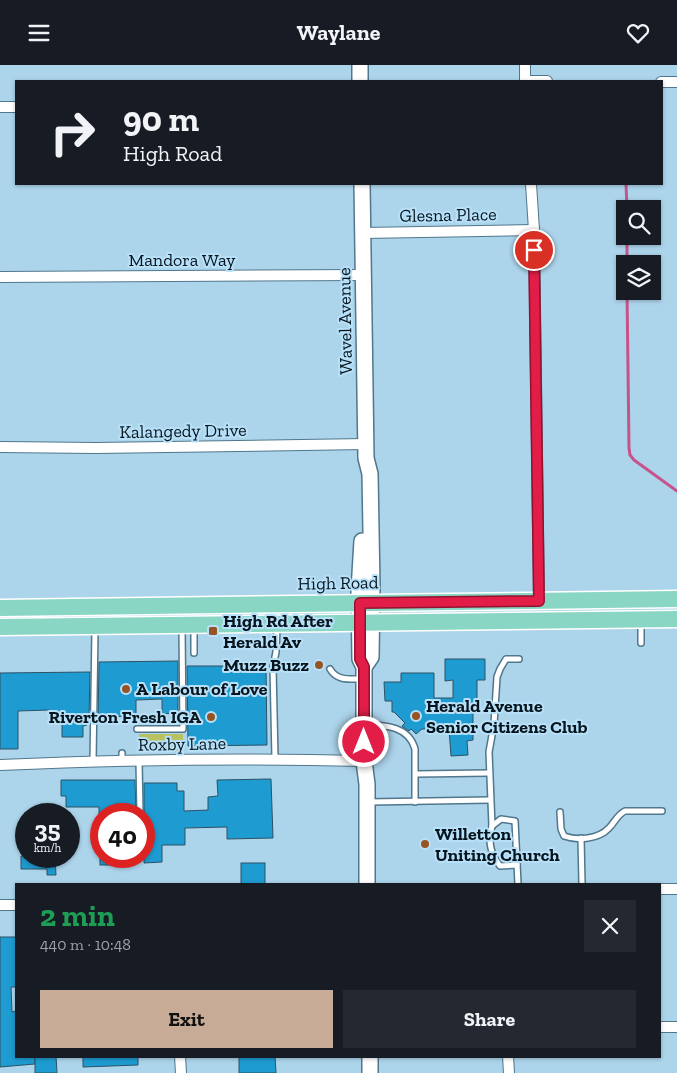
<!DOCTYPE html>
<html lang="en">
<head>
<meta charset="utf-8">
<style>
  :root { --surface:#171b24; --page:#242831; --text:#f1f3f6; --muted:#9ea1a6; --accent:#c8ab97 }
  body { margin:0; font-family:"Zilla Slab",serif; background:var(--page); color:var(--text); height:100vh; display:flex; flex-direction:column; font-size:19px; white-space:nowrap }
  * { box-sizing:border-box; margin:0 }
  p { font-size:16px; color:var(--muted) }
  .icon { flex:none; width:28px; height:28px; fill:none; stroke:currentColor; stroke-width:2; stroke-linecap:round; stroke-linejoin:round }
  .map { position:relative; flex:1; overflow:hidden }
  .details { position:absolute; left:15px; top:818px; width:646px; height:175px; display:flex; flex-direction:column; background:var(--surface); border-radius:0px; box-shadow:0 1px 4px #0004 }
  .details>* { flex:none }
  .banner { position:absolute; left:15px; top:15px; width:648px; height:105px; border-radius:0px; box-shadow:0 1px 4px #0004; background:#171b24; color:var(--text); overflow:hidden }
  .buttons { position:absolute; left:616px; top:135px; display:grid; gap:10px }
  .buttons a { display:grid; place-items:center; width:45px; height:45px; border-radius:0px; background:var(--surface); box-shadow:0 1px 4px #0004; font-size:25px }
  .speed { position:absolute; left:15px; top:738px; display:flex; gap:10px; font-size:25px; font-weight:700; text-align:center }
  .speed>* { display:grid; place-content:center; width:65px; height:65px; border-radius:50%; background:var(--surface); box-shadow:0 1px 4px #0004; line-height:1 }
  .speed small { font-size:12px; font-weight:400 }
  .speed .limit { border:8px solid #d22; background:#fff; color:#111 }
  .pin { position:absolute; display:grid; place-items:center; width:42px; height:42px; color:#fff; margin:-21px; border:2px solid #fff; border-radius:50%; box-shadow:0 1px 5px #0007 }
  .me { position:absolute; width:55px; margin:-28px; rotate:0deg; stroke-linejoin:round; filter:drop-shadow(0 0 4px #0008) }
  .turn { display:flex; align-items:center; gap:18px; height:105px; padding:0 25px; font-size:22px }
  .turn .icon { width:65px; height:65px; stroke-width:2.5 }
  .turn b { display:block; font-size:35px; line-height:42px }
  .round { display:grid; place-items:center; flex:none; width:52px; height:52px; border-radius:0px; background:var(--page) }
  .summary { display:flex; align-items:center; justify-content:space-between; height:85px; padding:0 25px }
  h1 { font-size:30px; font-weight:800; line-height:38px; color:#1e9e55 }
  .button { display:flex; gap:10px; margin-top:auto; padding:10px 25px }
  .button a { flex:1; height:58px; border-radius:0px; background:var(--accent); color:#111; font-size:20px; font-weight:800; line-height:58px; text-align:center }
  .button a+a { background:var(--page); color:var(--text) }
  header { display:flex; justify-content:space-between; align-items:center; height:65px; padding:0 25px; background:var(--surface); font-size:22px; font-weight:800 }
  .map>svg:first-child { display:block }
  .green { fill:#b9c160 }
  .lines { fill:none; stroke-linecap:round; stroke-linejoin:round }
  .stream { stroke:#c7538a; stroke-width:3 }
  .building { fill:#1e9bd0; stroke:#2d5265 }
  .lane-casing { stroke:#51778c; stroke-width:8 }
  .street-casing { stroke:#51778c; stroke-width:12 }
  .secondary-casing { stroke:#51778c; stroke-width:18 }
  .primary-casing { stroke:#fff; stroke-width:19 }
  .lane { stroke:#fff; stroke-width:5 }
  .street { stroke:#fff; stroke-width:10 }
  .secondary { stroke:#fff; stroke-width:15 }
  .primary { stroke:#89d6c4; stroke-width:16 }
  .route-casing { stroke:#92132f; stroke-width:12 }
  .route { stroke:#e11d48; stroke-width:9 }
  .poi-dot { fill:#965323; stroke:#b8e1f9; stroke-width:2 }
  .labels { text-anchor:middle; stroke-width:4; stroke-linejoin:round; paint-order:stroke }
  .street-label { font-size:18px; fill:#06151d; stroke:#b8e1f9 }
  .poi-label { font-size:18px; font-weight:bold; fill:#06151d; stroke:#b8e1f9; text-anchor:start }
</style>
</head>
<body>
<header><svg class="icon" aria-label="menu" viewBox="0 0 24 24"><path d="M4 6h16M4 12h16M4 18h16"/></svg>Waylane<svg class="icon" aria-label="heart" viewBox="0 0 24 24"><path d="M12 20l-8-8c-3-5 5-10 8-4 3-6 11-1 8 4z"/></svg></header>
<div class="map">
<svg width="677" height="1008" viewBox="0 0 677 1008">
  <rect width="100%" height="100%" fill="#acd4eb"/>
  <rect class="green" x="139" y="669" width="44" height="18"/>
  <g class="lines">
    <g class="stream">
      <path d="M626,119L627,144"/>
      <path d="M627,171V199"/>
      <path d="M627,226L629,383L630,390L634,395L677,426"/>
    </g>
  </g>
  <g class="building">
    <path d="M445,594H485V615H477V641H473V675L467,676L468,690L451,691L449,664H422L416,669L411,664L409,666L403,662L402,661L405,658L394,647H392V636H385L384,617H401V608H434V633H453V615L445,616Z"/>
    <path d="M178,596V648L162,649V634L136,635V651L98,652L99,597Z"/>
    <path d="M187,601H266L267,680L188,681Z"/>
    <path d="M90,607L89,652H87V660L83,661V672H62V651H49V645L18,646V684H0V608Z"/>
    <path d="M271,714L273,773L227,774V762L185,763V780H162V797L144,798V718H177V726H184V746L208,745V732L218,731L217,715Z"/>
    <path d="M61,715H135L136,749H99V742H66V731H61Z"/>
    <path d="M21,791H55L56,810H47V804H21Z"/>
    <rect x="100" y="791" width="26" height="9"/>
    <rect x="241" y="798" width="24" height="21"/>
    <path d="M0,872H16V922H11L12,947L16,946V991H35V999L0,1002Z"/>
    <path d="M35,991H56L57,1008H35Z"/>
    <path d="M83,991H138V1000L83,1002Z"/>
    <path d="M239,991H275L276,1008H239Z"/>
  </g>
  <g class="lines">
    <defs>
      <g id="lane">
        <path d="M641,557V578"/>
        <path d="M194,561V588"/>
        <path d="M330,604C337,616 349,614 363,614"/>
        <path d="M367,660C387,660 409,662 415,684V737"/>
        <path d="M137,664H183L182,562"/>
        <path d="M275,694L273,602L276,587L277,562"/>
        <path d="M93,696L95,564"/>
        <path d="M122,696V688"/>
        <path d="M139,696L140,749"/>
        <path d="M416,709L489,708"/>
        <path d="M368,737L490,735"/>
        <path d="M560,747L561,764L564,771C578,776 599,774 609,763C615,757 617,750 625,746H662"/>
        <path d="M492,761L501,754L515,756L518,819"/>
        <path d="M581,773L582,819"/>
        <path d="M517,800L500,801C490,788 488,777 492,761L489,687L494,659L497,612L500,604L506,594H519"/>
      </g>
      <g id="street">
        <path d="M525,16H547"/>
        <path d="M525,16V0"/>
        <path d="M661,17H677"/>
        <path d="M0,42H16"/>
        <path d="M531,119L534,165L539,536"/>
        <path d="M363,168L534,165"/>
        <path d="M0,212L363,210"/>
        <path d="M0,382L96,383L366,379"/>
        <path d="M0,700C121,695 243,693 364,696"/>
        <path d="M660,824H677"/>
        <path d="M0,840H16"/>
        <path d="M660,962H677"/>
        <path d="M180,991L181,1008"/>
        <path d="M508,991L509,1008"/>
      </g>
      <g id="secondary">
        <path d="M360,0V16"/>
        <path d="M362,119L366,393L370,409L372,522L371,592L364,602"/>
        <path d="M362,476L359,525L360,594L364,602V696L367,719V819"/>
        <path d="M370,991V1008"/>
      </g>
      <g id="primary">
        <path d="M0,543L677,534"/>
        <path d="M0,562L677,554"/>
      </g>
    </defs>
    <use href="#lane" class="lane-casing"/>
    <use href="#street" class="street-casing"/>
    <use href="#secondary" class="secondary-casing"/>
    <use href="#primary" class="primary-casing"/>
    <use href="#lane" class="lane"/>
    <use href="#street" class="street"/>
    <use href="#secondary" class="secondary"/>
    <use href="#primary" class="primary"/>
  </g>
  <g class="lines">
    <defs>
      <path id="route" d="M364,677V602L360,594V538L539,536L534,185"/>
    </defs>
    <use href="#route" class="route-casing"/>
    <use href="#route" class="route"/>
  </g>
  <g class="poi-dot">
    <rect x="208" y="561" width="10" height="10" rx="2.5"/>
    <circle cx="319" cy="600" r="5"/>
    <circle cx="126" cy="624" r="5"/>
    <circle cx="416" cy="651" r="5"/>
    <circle cx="211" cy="652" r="5"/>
    <circle cx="425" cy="779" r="5"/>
  </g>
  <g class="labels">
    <g class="street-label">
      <text transform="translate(448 150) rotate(-1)" y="6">Glesna Place</text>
      <text x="182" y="201">Mandora Way</text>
      <text transform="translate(345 256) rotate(-91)" y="6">Wavel Avenue</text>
      <text transform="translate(183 366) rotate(-1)" y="6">Kalangedy Drive</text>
      <text transform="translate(338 518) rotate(-1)" y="6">High Road</text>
      <text transform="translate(182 679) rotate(-1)" y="6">Roxby Lane</text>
    </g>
    <g class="poi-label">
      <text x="223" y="562">High Rd After<tspan x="223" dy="21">Herald Av</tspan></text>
      <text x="309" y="606" text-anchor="end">Muzz Buzz</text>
      <text x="136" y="630">A Labour of Love</text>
      <text x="426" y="647">Herald Avenue<tspan x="426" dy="21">Senior Citizens Club</tspan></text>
      <text x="201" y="658" text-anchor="end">Riverton Fresh IGA</text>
      <text x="435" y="775">Willetton<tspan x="435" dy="21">Uniting Church</tspan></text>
    </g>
  </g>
</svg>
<div class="buttons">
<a><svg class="icon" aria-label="search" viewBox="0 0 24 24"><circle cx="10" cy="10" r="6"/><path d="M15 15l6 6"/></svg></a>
<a><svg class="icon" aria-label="layers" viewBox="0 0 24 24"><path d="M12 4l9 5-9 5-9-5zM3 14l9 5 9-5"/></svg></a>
</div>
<div class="speed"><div>35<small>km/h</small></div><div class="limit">40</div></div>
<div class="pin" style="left:534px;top:185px;background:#d93025"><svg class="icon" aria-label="arrive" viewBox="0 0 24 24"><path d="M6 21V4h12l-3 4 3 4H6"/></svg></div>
<svg class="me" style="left:364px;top:677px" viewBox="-20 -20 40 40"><circle r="17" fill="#e11d48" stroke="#fff" stroke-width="3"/><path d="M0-11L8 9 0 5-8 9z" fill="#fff"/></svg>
<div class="banner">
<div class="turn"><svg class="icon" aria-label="right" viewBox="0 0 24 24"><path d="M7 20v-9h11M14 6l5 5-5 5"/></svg><div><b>90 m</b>High Road</div></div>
</div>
<section class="details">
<div class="summary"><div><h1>2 min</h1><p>440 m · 10:48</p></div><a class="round"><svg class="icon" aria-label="close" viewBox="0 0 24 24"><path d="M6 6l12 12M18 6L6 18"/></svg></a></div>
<div class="button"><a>Exit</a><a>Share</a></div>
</section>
</div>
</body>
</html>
